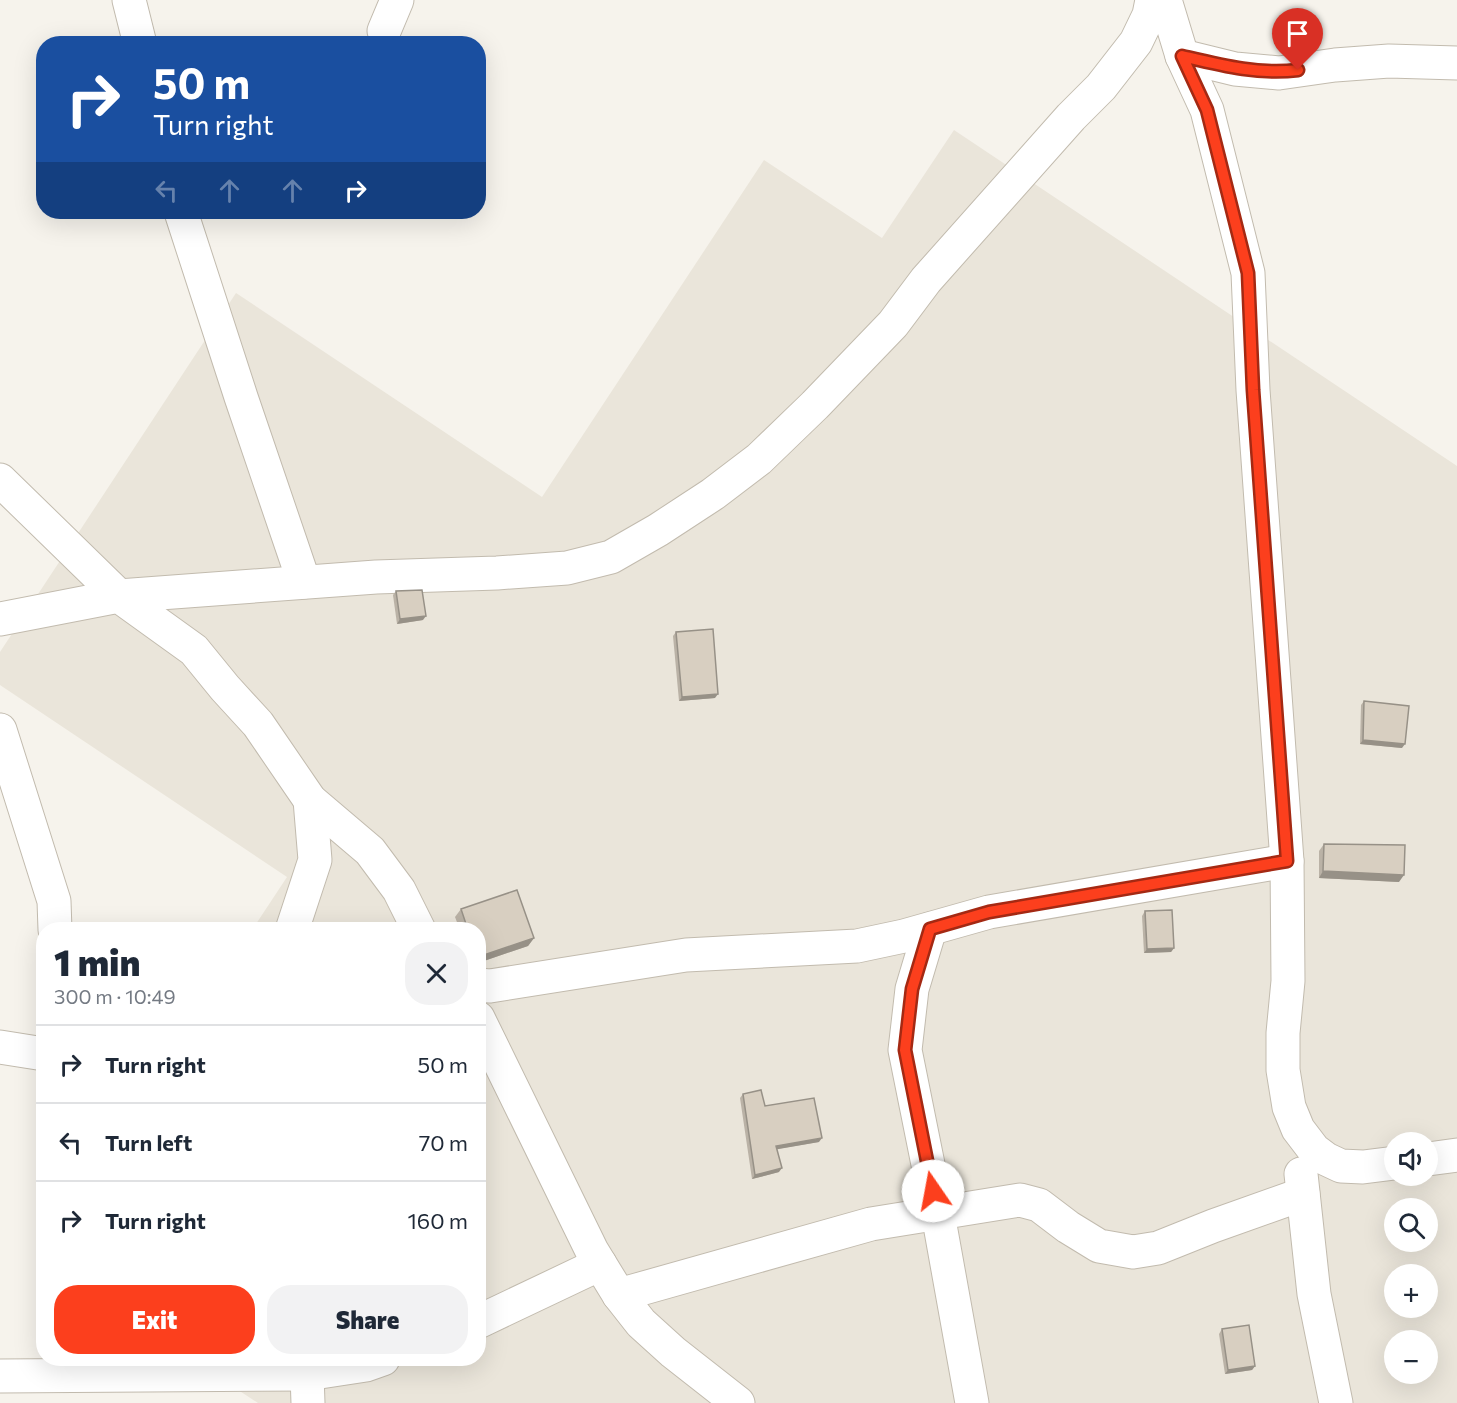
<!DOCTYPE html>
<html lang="en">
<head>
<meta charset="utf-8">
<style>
  :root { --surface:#fff; --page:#f2f2f3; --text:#1f2937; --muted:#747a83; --line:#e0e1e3; --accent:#fc3f1d }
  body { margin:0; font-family:Commissioner,sans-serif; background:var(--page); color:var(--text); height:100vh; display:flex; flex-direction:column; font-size:22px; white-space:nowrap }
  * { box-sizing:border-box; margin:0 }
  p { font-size:20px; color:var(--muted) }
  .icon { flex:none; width:33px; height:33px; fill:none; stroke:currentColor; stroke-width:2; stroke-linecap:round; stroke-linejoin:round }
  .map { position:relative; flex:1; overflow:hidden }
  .panel { position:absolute; left:36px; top:922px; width:450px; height:444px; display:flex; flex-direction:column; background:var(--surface); border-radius:24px; box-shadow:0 6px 24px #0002 }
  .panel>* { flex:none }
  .top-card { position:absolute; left:36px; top:36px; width:450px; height:183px; border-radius:24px; box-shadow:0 6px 24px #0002; background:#1a4fa0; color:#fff; overflow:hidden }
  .tools { position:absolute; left:1384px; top:1132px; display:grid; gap:12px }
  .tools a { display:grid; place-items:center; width:54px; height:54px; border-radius:50%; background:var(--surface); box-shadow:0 6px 24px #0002; font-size:30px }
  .pin { position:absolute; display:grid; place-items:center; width:51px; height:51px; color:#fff; margin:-62px -26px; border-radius:50% 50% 50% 0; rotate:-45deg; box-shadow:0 0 6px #0007 }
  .pin .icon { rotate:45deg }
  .me { position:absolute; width:66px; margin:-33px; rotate:348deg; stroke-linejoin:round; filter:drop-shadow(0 0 4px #0008) }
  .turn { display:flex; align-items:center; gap:21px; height:126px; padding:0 18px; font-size:27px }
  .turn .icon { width:78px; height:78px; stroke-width:2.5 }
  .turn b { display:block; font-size:42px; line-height:51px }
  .lanes { display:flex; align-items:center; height:57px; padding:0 18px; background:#0003; justify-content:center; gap:30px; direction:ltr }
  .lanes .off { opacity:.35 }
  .round { display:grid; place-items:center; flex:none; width:63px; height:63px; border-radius:24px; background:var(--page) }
  .overview { display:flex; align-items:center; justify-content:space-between; height:102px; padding:0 18px }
  h1 { font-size:36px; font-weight:800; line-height:45px }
  .button { display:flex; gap:12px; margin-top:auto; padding:12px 18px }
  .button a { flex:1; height:69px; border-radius:24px; background:var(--accent); color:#fff; font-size:24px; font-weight:800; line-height:69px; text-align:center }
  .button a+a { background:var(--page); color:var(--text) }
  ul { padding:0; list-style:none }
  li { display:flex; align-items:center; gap:18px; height:78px; padding:0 18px; border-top:2px solid var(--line) }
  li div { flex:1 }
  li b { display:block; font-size:22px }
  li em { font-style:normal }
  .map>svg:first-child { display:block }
  .residential { fill:#eae5da; fill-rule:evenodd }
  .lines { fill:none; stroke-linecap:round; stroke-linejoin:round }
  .minor-casing { stroke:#c2bbae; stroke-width:35 }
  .minor { stroke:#fff; stroke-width:33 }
  .wall { fill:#bab2a6 }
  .shaded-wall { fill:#979187 }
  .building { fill:#d8cfc1; stroke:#979187; stroke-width:1.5 }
  .route-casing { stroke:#a42913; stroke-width:15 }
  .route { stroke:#fc3f1d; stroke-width:10 }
</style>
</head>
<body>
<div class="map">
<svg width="1457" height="1403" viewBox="0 0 1457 1403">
  <rect width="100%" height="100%" fill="#f6f3ec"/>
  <path class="residential" d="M954,130L1457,466V1403H258L191,1359H478V930H252L287,877L0,685V652L236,293L542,497L764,160L882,238ZM1395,1143H1428V1176H1395ZM1395,1209H1428V1242H1395ZM1395,1275H1428V1308H1395ZM1395,1341H1428V1374H1395Z"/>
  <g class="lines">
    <defs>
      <g id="minor">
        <path d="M129,0L140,44"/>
        <path d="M1165,0L1182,56L1207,110L1248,273L1253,390L1287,861L1288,981L1283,1033V1070L1289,1107L1298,1129L1314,1150L1326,1159L1341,1166L1363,1167L1395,1163"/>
        <path d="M384,31L397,0"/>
        <path d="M1182,56L1235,69L1279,73L1335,65L1389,61L1457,63"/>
        <path d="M181,212L241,397L304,582"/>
        <path d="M0,480L119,596L376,577L497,573L567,568L611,557L658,530L713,494L759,459L815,405L893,324L926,280L1071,117L1101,87L1136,42L1149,15L1152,0"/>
        <path d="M0,619L119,596L194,650L225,688L258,724L310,800L370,851L399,890L419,930"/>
        <path d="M0,730L54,901L55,930"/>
        <path d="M930,929L912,989L905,1050L938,1214L972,1403"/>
        <path d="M292,930L315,860L310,800"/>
        <path d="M478,985L490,986L686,955L857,946L904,936L989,912L1287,861"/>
        <path d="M478,1018L592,1251L619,1295L641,1323L673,1352L738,1403"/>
        <path d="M0,1047L44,1054"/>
        <path d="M1428,1159L1457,1155"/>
        <path d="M1301,1174L1314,1294L1336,1403"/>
        <path d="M619,1295L871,1224L1020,1200L1039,1205L1068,1227L1099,1246L1133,1252L1158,1248L1213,1226L1303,1194"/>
        <path d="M478,1322L600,1264"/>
        <path d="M303,1359L307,1374L308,1403"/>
        <path d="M0,1376L307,1374L366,1365L383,1359"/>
      </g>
    </defs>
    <use href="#minor" class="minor-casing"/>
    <use href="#minor" class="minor"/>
  </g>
  <g class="wall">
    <path d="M396,591L423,620L397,624L393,595Z"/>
    <path d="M676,632L715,698L679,701L673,636Z"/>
    <path d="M1364,701L1402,748L1360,744L1361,705Z"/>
    <path d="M1324,844L1399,882L1319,878V851Z"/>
    <path d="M461,909L534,938L528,946L478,963V930H460L455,917Z"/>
    <path d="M1145,911L1174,948L1171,952L1144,953L1142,916Z"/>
    <path d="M743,1094L765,1106L819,1142L777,1149L779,1172L752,1179L740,1098Z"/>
    <path d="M1222,1329L1255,1366L1252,1370L1225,1374L1219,1334Z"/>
  </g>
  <g class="shaded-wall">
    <path d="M426,616L423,620L397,624L400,619Z"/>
    <path d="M718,694L715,698L679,701L682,697Z"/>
    <path d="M1363,740L1405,744L1402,748L1360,744Z"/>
    <path d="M1323,871L1404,875L1399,882L1319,878Z"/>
    <path d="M534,938L528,946L478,963V957Z"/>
    <path d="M1174,948L1171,952L1144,953L1147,949Z"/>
    <path d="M822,1138L819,1142L773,1150L776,1146Z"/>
    <path d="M782,1168L779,1172L752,1179L755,1175Z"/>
    <path d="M1255,1366L1252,1370L1225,1374L1228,1370Z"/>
  </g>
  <g class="building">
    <path d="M422,590L426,616L400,619L396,591Z"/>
    <path d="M713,629L718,694L682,697L676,632Z"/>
    <path d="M1364,701L1409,706L1405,744L1363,740Z"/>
    <path d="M1324,844L1405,845L1404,875L1323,871Z"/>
    <path d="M517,890L534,938L478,957V930H468L461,909Z"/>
    <path d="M1172,910L1174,948L1147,949L1145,911Z"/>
    <path d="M761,1090L765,1106L814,1098L822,1138L776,1146L782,1168L755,1175L743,1094Z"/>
    <path d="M1249,1325L1255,1366L1228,1370L1222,1329Z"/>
  </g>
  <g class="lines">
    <defs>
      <path id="route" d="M933,1191L905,1050L912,989L930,929L989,912L1287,861L1253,390L1248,273L1207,110L1182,56C1220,65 1258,75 1298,70"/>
    </defs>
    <use href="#route" class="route-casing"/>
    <use href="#route" class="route"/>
  </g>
</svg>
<div class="tools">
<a><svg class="icon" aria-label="sound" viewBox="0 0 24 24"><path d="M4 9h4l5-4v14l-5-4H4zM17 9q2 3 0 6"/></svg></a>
<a><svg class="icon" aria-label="search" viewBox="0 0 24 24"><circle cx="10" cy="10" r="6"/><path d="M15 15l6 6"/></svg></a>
<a>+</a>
<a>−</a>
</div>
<div class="pin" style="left:1298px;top:70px;background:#d93025"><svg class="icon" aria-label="arrive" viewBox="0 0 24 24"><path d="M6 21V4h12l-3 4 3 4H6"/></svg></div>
<svg class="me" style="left:933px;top:1191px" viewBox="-20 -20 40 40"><circle r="19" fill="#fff"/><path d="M0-13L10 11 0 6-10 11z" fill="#fc3f1d"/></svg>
<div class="top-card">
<div class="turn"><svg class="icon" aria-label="right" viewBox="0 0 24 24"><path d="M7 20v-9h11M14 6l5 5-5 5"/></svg><div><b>50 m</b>Turn right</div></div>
<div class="lanes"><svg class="icon off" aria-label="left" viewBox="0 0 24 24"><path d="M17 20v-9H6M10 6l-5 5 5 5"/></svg><svg class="icon off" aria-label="ahead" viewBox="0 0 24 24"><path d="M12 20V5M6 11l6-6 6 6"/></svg><svg class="icon off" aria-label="ahead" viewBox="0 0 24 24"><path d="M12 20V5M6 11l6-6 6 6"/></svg><svg class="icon" aria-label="right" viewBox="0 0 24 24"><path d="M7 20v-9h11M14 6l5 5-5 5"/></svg></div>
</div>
<section class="panel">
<div class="overview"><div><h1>1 min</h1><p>300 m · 10:49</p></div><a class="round"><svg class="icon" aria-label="close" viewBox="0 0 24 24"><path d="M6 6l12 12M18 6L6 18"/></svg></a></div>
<ul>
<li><svg class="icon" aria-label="right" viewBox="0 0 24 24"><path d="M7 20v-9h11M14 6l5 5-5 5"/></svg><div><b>Turn right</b></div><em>50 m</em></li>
<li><svg class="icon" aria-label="left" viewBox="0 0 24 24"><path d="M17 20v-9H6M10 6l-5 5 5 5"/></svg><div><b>Turn left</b></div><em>70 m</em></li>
<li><svg class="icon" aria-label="right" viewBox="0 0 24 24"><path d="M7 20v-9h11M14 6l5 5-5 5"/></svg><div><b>Turn right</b></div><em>160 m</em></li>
</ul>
<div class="button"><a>Exit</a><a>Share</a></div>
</section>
</div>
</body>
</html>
